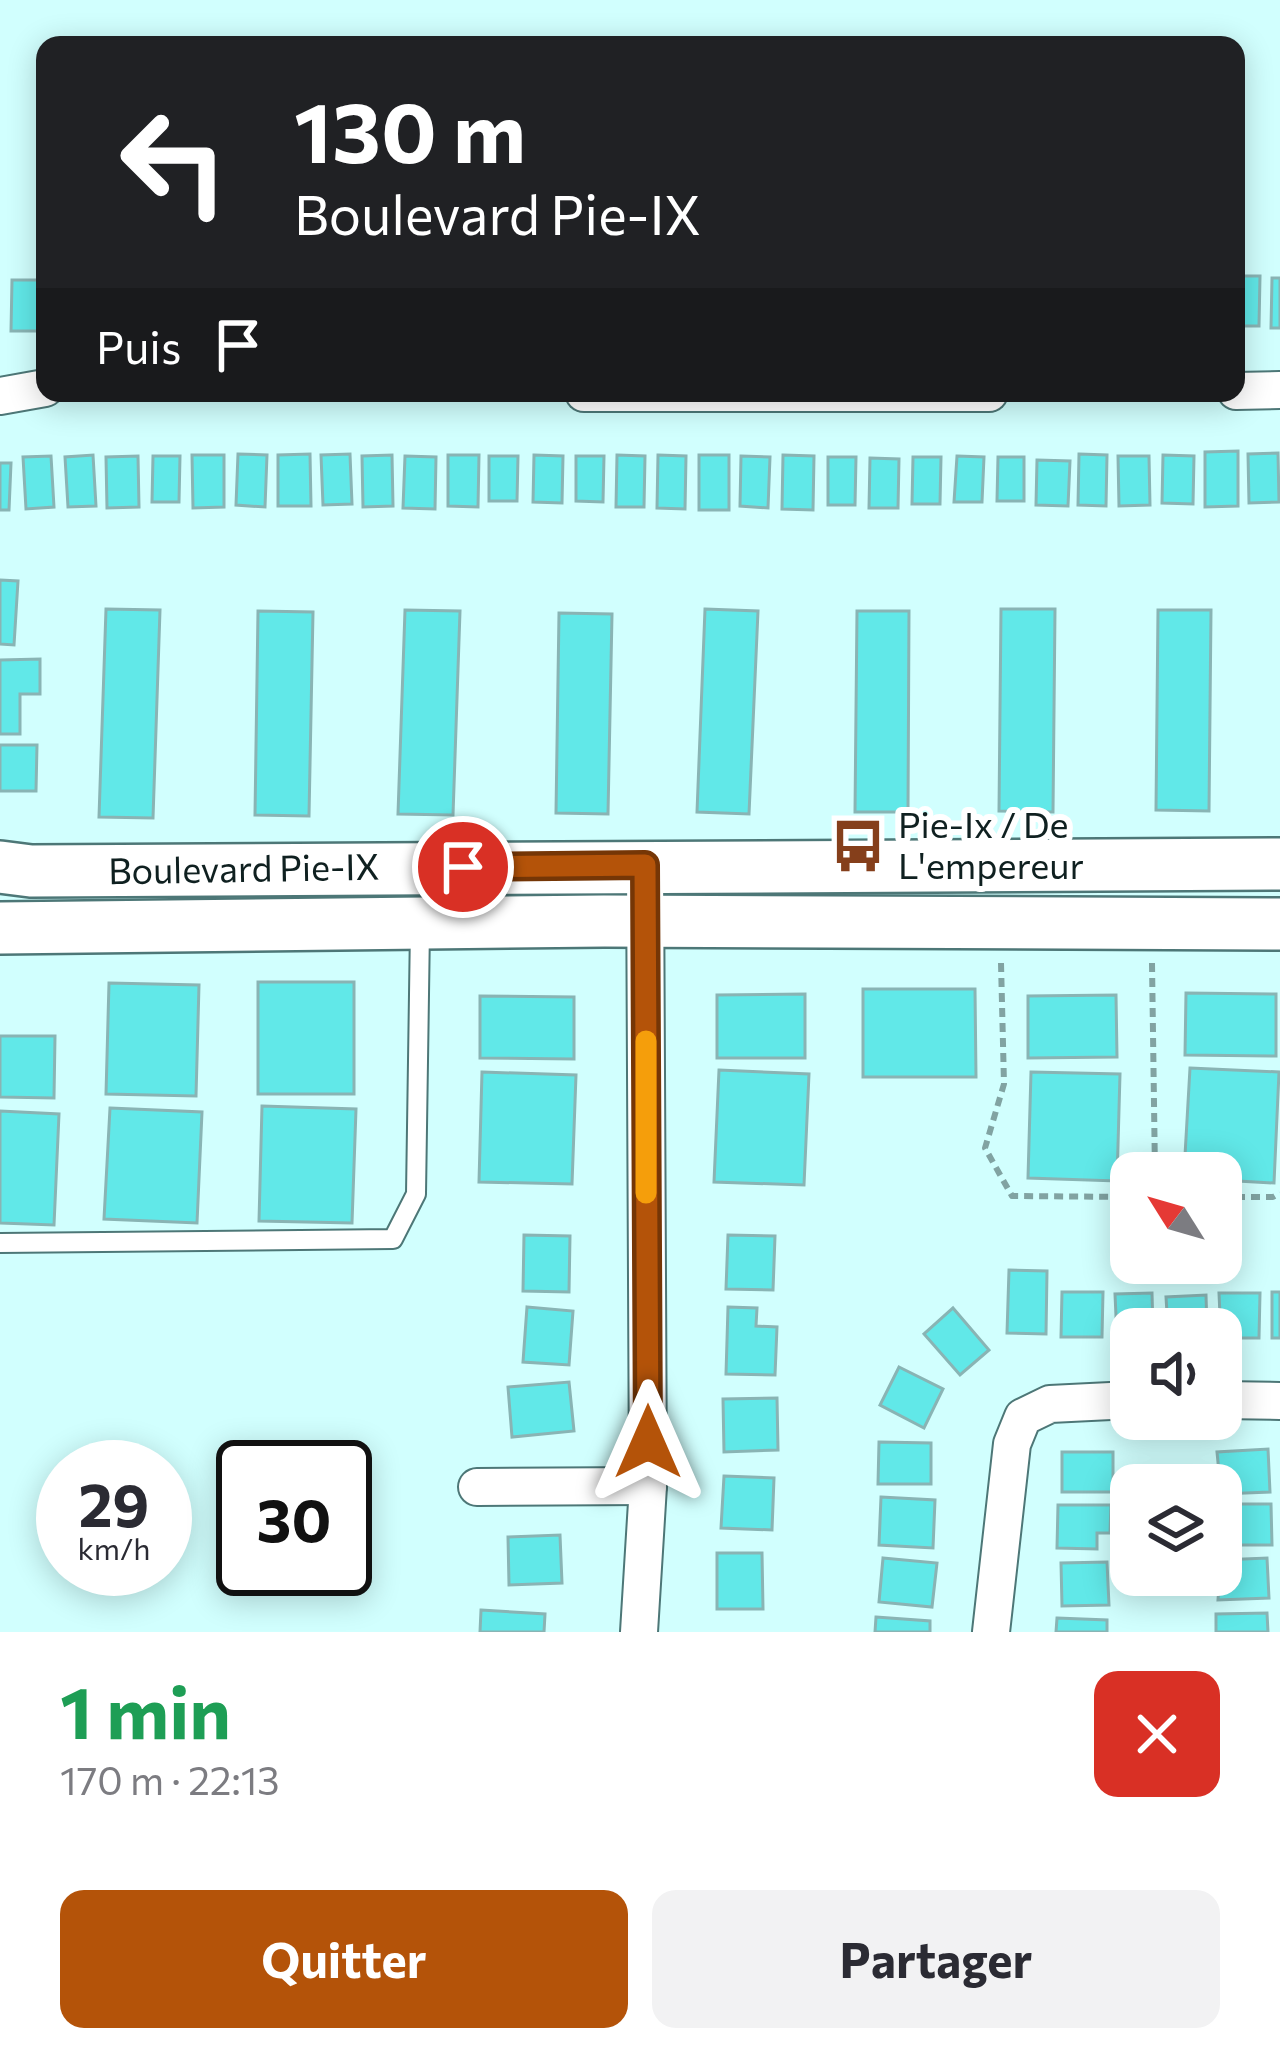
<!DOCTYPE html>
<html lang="fr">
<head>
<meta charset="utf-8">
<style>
  :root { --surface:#fff; --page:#f2f2f3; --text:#2b2b33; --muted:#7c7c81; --accent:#b45309 }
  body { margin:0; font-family:Commissioner,sans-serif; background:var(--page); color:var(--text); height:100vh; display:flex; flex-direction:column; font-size:45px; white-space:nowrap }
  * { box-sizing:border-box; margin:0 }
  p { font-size:39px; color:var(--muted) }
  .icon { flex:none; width:66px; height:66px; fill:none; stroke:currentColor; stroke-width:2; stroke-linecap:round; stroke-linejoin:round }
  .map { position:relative; height:1632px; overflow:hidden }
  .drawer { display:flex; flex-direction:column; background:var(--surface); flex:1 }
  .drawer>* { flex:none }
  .top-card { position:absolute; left:36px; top:36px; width:1209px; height:366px; border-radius:24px; box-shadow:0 6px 30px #0003; background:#202124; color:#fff; overflow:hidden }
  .needle { width:78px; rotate:307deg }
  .fabs { position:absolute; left:1110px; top:1152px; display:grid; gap:24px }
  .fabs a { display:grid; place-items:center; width:132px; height:132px; border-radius:24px; background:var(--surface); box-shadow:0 6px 30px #0003; font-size:60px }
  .speed { position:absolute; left:36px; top:1440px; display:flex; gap:24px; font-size:60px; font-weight:700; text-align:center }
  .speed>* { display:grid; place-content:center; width:156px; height:156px; border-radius:50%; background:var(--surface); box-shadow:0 6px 30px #0003; line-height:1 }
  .speed small { font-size:30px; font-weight:400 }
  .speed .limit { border:6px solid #111; border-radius:18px; background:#fff; color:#111 }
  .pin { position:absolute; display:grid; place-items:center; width:102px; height:102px; color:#fff; margin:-51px; border:6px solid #fff; border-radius:50%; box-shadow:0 3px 12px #0007 }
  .me { position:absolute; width:132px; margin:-66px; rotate:0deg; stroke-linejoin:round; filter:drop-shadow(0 0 9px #0008) }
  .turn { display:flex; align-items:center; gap:42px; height:252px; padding:0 60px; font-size:54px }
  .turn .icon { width:156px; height:156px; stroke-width:2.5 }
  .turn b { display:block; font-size:84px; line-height:102px }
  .then { display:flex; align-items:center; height:114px; padding:0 60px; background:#0003; gap:24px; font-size:45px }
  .round { display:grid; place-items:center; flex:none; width:126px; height:126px; border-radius:24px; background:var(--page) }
  .overview { display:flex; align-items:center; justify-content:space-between; height:204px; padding:0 60px }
  h1 { font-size:72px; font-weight:700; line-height:90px; color:#1e9e55 }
  .primary-button { display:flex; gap:24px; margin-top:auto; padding:24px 60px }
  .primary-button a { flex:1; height:138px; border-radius:24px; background:var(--accent); color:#fff; font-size:48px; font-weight:700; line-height:138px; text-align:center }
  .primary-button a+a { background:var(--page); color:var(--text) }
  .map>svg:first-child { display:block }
  .building { fill:#61e8e8; stroke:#89b4b4; stroke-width:3 }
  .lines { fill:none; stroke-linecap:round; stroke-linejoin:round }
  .lane-casing { stroke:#4d7777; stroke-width:22 }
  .street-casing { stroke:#4d7777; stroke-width:40 }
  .secondary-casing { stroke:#4d7777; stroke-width:56 }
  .path { stroke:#81a3a2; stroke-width:6; stroke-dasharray:9 6; stroke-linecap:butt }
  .lane { stroke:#fff; stroke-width:18 }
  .street { stroke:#fff; stroke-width:36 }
  .secondary { stroke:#fff; stroke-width:51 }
  .route-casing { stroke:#753606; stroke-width:30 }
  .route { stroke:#b45309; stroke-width:21 }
  .slow { stroke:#f59e0b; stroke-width:21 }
  .labels { text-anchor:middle; stroke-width:12; stroke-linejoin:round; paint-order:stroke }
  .poi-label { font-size:36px; fill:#0f2020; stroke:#fff; text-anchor:start }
  .street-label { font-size:36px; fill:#0f2020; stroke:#fff }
</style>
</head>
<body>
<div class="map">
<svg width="1280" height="1632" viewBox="0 0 1280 1632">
  <rect width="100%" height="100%" fill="#d1fffe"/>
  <g class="building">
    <path d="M1236,276H1260L1259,326H1236Z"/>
    <path d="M1272,278H1280V328H1271Z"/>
    <path d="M12,280H45V331H11Z"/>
    <path d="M1238,451V506L1205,507V452Z"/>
    <path d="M1278,453L1279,502L1249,503L1248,454Z"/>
    <path d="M238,454L267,455L265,507L236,505Z"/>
    <path d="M310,454L311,506H278V455Z"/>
    <path d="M350,454L352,504L323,505L321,455Z"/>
    <path d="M1079,454L1107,455L1106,506L1078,505Z"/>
    <path d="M93,455L96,506L68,507L65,457Z"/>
    <path d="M192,455H224V507L193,508Z"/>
    <path d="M392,455L393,506L363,507L362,456Z"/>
    <path d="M448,455H479L478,507L448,506Z"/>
    <path d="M534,455L563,456L562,503L533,502Z"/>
    <path d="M617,455L645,456L644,507H616Z"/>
    <path d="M658,455L686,456L685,509L657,508Z"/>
    <rect x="699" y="455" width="30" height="55"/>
    <path d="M783,455L814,456L813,510L782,509Z"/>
    <path d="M1163,455L1194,456L1193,504L1162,503Z"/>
    <path d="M51,456L54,507L26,509L23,457Z"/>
    <path d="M138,456L139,507L107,508L106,457Z"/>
    <path d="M153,456H180L179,502H152Z"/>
    <path d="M405,456L436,457L435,509L403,508Z"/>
    <path d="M489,456H518L517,501H489Z"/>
    <path d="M576,456H604L603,502L576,501Z"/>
    <path d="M741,456L770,457L768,508L740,506Z"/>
    <path d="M957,456L984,457L982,502H954Z"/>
    <path d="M1118,456H1149L1150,505L1119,506Z"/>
    <path d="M828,457H856L855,505H828Z"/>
    <path d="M913,457H941L940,504H912Z"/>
    <path d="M998,457H1024V501H997Z"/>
    <path d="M870,458L899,459L898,508H869Z"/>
    <path d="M1037,460L1070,461L1068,506L1036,505Z"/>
    <path d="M0,463H11L9,510H0Z"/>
    <path d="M0,580L18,581L14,645L0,644Z"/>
    <path d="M106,609L160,610L153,818L99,817Z"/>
    <path d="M705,609L758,611L749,814L697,812Z"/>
    <path d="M1001,609H1055L1053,812L999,811Z"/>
    <path d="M405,610L460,611L453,815L398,814Z"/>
    <path d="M1158,610H1211L1209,811L1156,810Z"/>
    <path d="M258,611L313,612L309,816L255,815Z"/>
    <path d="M857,611H909L908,812H855Z"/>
    <path d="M559,613L612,614L608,814L556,813Z"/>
    <path d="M40,659V694H20V734H0V660Z"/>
    <path d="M0,745H37L36,791H0Z"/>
    <rect x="258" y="982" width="96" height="112"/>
    <path d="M109,983L199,985L196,1096L106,1094Z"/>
    <path d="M863,989H975L976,1077H863Z"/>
    <path d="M1186,993L1276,994V1056L1185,1055Z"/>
    <path d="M805,994V1058H717V995Z"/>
    <path d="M1116,995L1117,1057L1028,1058V996Z"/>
    <path d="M480,996L574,997V1059L480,1058Z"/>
    <path d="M0,1036H55L54,1098L0,1097Z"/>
    <path d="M1190,1068L1279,1072L1274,1183L1221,1180V1173H1184Z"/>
    <path d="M719,1070L809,1074L804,1185L714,1182Z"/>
    <path d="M482,1072L576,1075L572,1184L479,1182Z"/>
    <path d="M1031,1072L1120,1074L1117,1181L1028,1178Z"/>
    <path d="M262,1106L356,1109L352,1223L259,1221Z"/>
    <path d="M110,1108L202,1112L197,1223L104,1219Z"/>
    <path d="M0,1111L59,1114L54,1225L0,1223Z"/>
    <path d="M524,1235L570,1236L569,1292L523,1291Z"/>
    <path d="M728,1235L775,1236L773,1290L726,1289Z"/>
    <path d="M1009,1270L1047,1271L1046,1334L1007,1333Z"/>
    <path d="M1062,1292H1103L1102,1337H1061Z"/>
    <rect x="1272" y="1292" width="8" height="46"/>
    <path d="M1152,1293L1153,1329H1131V1338L1117,1339L1115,1294Z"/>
    <path d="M1219,1293H1260L1259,1338H1221Z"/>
    <path d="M1206,1295L1207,1329H1168L1166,1297Z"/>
    <path d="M527,1307L573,1311L569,1365L523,1362Z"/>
    <path d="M728,1307L757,1308L756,1326L777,1327L775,1375L726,1374Z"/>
    <path d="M953,1308L989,1350L960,1375L924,1334Z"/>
    <path d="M899,1367L943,1389L924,1428L880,1405Z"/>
    <path d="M569,1382L574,1431L512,1437L508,1387Z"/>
    <path d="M777,1398L778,1450L724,1452L723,1399Z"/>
    <path d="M879,1442L931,1443V1484H878Z"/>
    <path d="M1268,1449L1270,1492L1221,1494L1217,1452Z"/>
    <rect x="1062" y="1452" width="51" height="40"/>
    <path d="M724,1476L774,1478L772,1530L721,1528Z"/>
    <path d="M881,1497L935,1500L933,1548L879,1545Z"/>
    <path d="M1221,1504H1271L1272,1545H1221Z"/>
    <path d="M1058,1505H1111L1110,1533H1097V1549L1057,1548Z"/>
    <path d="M560,1535L562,1583L509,1585L508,1537Z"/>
    <path d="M717,1553H762L763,1609H717Z"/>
    <path d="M883,1558L937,1563L932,1607L879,1602Z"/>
    <path d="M1267,1558L1269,1598L1218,1600L1221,1560Z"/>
    <path d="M1107,1562L1109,1605L1062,1606L1061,1563Z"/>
    <path d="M481,1610L545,1614L544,1632H480Z"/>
    <path d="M1267,1613L1268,1632H1216V1614Z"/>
    <path d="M876,1617L930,1621V1632H875Z"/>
    <path d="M1057,1618L1107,1620V1632H1056Z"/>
  </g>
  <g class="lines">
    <defs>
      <path id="lane" d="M0,1243L393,1239L416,1194L420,928"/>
      <g id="street">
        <path d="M1236,391L1280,390"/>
        <path d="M584,393H989"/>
        <path d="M0,396L45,388"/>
        <path d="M1221,1400L1280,1401"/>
        <path d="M477,1487L648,1486"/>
        <path d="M639,1632L648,1486L645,865"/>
        <path d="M991,1632L1012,1444L1023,1417L1050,1404L1131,1400"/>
      </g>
      <g id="secondary">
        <path d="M0,867L31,871L1280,864"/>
        <path d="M0,928L604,921L1280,924"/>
      </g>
    </defs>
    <use href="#lane" class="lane-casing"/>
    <use href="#street" class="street-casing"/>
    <use href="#secondary" class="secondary-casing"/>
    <g class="path">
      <path d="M1001,963L1004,1084L985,1148L1012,1196L1131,1197"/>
      <path d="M1152,963L1155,1173"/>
      <path d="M1221,1197H1273L1280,1193"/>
    </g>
    <use href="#lane" class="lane"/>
    <use href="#street" class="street"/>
    <use href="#secondary" class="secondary"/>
  </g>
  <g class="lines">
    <defs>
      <path id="route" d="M463,867L645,865L648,1442"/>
    </defs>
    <use href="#route" class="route-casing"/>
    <use href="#route" class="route"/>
    <path class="slow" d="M646,1041V1193"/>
  </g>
  <defs>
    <symbol id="bus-bare" viewBox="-9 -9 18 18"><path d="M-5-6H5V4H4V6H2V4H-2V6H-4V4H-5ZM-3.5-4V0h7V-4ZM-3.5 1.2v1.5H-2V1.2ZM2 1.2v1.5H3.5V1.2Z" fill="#853f1b" stroke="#fff" stroke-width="2.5" paint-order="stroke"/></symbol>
  </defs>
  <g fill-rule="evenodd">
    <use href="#bus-bare" x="820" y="808" width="76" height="76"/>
  </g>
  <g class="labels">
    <g class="poi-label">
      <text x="898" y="838">Pie-Ix / De<tspan x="898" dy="41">L'empereur</tspan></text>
    </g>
    <g class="street-label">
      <text transform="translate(244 869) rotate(-1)" y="13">Boulevard Pie-IX</text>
    </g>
  </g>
</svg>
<div class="fabs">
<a><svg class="needle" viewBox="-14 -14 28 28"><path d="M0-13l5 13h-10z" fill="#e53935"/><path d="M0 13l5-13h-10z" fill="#7c7c81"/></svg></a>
<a><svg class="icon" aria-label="sound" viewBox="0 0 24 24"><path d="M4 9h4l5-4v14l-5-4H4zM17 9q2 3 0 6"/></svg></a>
<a><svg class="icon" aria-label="layers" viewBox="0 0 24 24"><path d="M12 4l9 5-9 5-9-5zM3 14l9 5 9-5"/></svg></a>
</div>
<div class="speed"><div>29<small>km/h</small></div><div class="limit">30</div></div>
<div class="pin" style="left:463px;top:867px;background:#d93025"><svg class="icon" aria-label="arrive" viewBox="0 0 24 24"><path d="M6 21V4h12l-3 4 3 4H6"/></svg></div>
<svg class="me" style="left:648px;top:1442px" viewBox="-20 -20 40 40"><path d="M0-17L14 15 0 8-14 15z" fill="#b45309" stroke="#fff" stroke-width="4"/></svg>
<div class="top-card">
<div class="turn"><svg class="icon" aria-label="left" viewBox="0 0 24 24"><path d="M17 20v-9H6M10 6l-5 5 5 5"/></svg><div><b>130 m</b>Boulevard Pie-IX</div></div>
<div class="then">Puis<svg class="icon" aria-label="arrive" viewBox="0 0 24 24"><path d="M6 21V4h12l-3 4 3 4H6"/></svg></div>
</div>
</div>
<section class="drawer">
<div class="overview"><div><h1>1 min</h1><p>170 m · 22:13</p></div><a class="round" style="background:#d93025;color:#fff"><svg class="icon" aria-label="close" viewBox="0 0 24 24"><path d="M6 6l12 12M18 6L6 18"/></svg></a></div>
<div class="primary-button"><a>Quitter</a><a>Partager</a></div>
</section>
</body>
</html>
